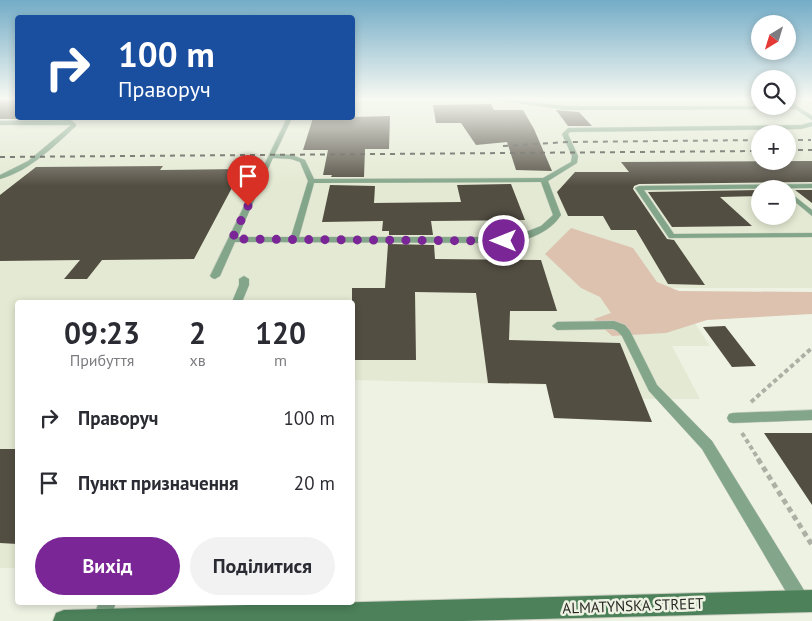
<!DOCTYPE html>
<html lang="uk">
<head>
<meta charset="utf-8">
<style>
  :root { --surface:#fff; --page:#f2f2f3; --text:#2b2b33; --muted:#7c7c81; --accent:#7b2696 }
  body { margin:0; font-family:"PT Sans",sans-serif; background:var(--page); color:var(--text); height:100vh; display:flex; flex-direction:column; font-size:19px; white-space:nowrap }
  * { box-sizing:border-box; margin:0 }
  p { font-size:16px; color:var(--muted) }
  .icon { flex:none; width:28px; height:28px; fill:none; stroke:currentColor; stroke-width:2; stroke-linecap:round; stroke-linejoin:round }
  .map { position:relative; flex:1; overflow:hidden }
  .side { position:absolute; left:15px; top:300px; width:340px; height:305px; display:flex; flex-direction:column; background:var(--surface); border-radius:5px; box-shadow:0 2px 8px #0003 }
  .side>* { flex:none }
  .guide { position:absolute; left:15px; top:15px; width:340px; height:105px; border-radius:5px; box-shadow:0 2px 8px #0003; background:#1a4fa0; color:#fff; overflow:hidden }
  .needle { width:32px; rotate:218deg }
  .fabs { position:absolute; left:751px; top:15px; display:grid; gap:10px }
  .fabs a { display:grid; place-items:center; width:45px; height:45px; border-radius:50%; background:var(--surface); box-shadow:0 2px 8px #0003; font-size:25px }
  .pin { position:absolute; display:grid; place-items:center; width:42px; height:42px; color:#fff; margin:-51px -21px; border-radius:50% 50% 50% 0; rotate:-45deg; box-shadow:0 0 5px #0007 }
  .pin .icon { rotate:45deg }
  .me { position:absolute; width:55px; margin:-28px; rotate:270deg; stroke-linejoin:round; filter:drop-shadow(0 0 4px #0008) }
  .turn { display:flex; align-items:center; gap:18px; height:105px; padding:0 20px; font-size:22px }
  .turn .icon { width:65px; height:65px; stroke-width:2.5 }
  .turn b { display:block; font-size:35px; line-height:42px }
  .eta { display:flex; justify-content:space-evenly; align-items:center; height:85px; text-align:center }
  .eta b { font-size:30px; font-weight:700; line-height:35px }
  .primary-button { display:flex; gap:10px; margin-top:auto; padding:10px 20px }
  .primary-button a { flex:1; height:58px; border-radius:30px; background:var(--accent); color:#fff; font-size:20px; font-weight:700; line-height:58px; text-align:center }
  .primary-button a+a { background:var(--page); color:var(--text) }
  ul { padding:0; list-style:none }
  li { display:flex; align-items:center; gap:15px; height:65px; padding:0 20px }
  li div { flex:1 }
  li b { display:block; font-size:19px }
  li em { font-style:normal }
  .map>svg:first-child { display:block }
  .built { fill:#e3e9d2; fill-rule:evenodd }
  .green { fill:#dec2b0 }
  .building { fill:#534e42 }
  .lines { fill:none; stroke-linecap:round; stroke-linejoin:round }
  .lane-casing { stroke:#cacec1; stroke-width:1 }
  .secondary-casing { stroke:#cacec1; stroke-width:2 }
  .path-far1 { stroke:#adb0a4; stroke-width:4; stroke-dasharray:4.5 3; stroke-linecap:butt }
  .path { stroke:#adb0a4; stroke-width:5; stroke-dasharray:5.5 4; stroke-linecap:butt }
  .lane { fill:#83a68a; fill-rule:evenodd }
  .secondary { fill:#4c815a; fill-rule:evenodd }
  .rail { stroke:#3f403a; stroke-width:2; stroke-dasharray:5 5; stroke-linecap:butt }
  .route { stroke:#7b2696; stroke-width:9; stroke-dasharray:0 16.2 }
  .labels { text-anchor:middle; stroke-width:5; stroke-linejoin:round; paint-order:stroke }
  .near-street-label { font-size:15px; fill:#282924; stroke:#eef2e3 }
</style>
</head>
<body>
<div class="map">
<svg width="812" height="621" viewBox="0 0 812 621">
  <rect width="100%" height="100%" fill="#eef2e3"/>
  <path class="built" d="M0,99H17L18,118H352L353,99H760V106H788V99H812V288H672L710,346H672L700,399H643L652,422L554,418L546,385L353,380L352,302H18L17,568H0ZM760,134H788V161H760ZM760,189H788V216H760Z"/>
  <path class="green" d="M571,228L633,248L657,282L679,291L812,292V314L707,320L666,333L612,336L594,319L611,313L600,297L581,288L545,254Z"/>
  <g class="building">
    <rect x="0" y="99" width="18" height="20"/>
    <path d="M491,104L494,110H523L534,129L552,171L516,170L507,142L476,145L461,123H436L433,105Z"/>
    <path d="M556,110L579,112L592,126H568Z"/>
    <path d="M390,116L389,149H365L364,177H331L332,175H323L328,150H303L313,118Z"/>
    <path d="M812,161V182L639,184L634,186L633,189L667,239L674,240L705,285L668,284L636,230H611L603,216H568L557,192L575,172H629L621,162Z"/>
    <path d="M163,166L160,170L242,169L194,259L102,260L87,279H64L80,260L0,261V195L36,167Z"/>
    <path d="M511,184L525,220L431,221L433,235H389V231H382L383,221L322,222L330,185L375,186L374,203L461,202L457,185Z"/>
    <path d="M760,190V196L720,197L752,226L672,227L648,192Z"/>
    <path d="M795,190H812V203Z"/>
    <path d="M388,244L434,245L435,259L541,260L557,311H510L509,340L620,343L652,422L554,418L546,384L488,383L476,293L415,292L416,360H352V288H385Z"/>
    <path d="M725,326L756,366L732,367L703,327Z"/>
    <path d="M764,433H812V505Z"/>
    <path d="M0,449H18V544L0,543Z"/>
  </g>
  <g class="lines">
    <defs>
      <g id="lane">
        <path d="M489,99H502L567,106H788L790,105L788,103L790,101L812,116V120L795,109L567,110Z"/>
        <path d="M287,118H292L275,154L292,155L305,160L314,179L543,178L571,162L572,156L562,134L568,128L801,125L812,122V126L801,129L570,132L568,134L578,156L577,163L548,181L561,215C550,232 532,238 513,243L235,242L220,276L215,279L212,278L210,276ZM273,158L291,159L300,162L308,181L291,237H238ZM541,182L553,215L541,226L513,237H299L314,183Z"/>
        <path d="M71,120L76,124V126C53,147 31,170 0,179V175L28,161L71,125H0V121Z"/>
        <path d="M812,184V188L644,190L674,234L812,233V237L669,238L635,188L639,186Z"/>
        <path d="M788,191L812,210V216L788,196Z"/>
        <path d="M244,276L249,279V285L242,302H232L239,285V279Z"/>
        <path d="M614,321L625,325L630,331L657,385L712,441L807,595L809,601L807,607L801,609L795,607L702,449L649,391L622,336L617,331L613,329L557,330L552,326L557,322Z"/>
        <path d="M812,410V420L733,423L729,422L727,418L729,414L733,413Z"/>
        <path d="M99,602H116L110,621H92Z"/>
      </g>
      <path id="secondary" d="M812,590V612L463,621H53L56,613L64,610Z"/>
    </defs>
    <use href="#lane" class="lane-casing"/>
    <use href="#secondary" class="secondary-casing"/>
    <g class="path-far1">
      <path d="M751,402L812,348"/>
      <path d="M742,433L759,460"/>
    </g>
    <path class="path" d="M758,459L812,545"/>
    <use href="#lane" class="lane"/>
    <use href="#secondary" class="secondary"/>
    <g class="rail">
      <path d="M788,140H811"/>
      <path d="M503,146L568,142L760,140"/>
      <path d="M788,150H812"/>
      <path d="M0,157L760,151"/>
    </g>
  </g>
  <linearGradient id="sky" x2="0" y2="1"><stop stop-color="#73acc7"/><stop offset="0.53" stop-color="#f7f9f2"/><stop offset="1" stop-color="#f7f9f2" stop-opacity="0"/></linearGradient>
  <rect width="812" height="186" fill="url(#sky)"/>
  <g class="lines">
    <path class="route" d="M248,206L232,239L504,241"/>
  </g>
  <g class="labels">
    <g class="near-street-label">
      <text transform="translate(633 606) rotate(-2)" y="5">ALMATYNSKA STREET</text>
    </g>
  </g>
</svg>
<div class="fabs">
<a><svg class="needle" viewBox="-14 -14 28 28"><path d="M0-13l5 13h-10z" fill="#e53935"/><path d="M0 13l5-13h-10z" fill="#7c7c81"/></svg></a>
<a><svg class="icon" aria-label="search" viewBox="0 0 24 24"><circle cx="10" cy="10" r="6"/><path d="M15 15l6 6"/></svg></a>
<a>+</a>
<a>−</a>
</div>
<div class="pin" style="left:248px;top:206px;background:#d93025"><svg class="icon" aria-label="arrive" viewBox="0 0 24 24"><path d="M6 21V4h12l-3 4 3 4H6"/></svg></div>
<svg class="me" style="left:504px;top:241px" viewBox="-20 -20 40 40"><circle r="17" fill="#7b2696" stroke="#fff" stroke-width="3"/><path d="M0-11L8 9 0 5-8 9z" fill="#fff"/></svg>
<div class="guide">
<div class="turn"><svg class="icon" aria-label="right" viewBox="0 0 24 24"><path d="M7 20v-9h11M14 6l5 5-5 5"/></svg><div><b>100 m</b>Праворуч</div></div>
</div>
<section class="side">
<div class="eta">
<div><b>09:23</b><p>Прибуття</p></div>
<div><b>2</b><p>хв</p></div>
<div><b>120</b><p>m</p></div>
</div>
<ul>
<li><svg class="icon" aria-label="right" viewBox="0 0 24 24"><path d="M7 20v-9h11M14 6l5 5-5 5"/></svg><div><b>Праворуч</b></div><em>100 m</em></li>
<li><svg class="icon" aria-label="arrive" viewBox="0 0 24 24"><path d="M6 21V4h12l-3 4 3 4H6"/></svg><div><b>Пункт призначення</b></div><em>20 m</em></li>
</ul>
<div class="primary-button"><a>Вихід</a><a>Поділитися</a></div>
</section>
</div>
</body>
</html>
